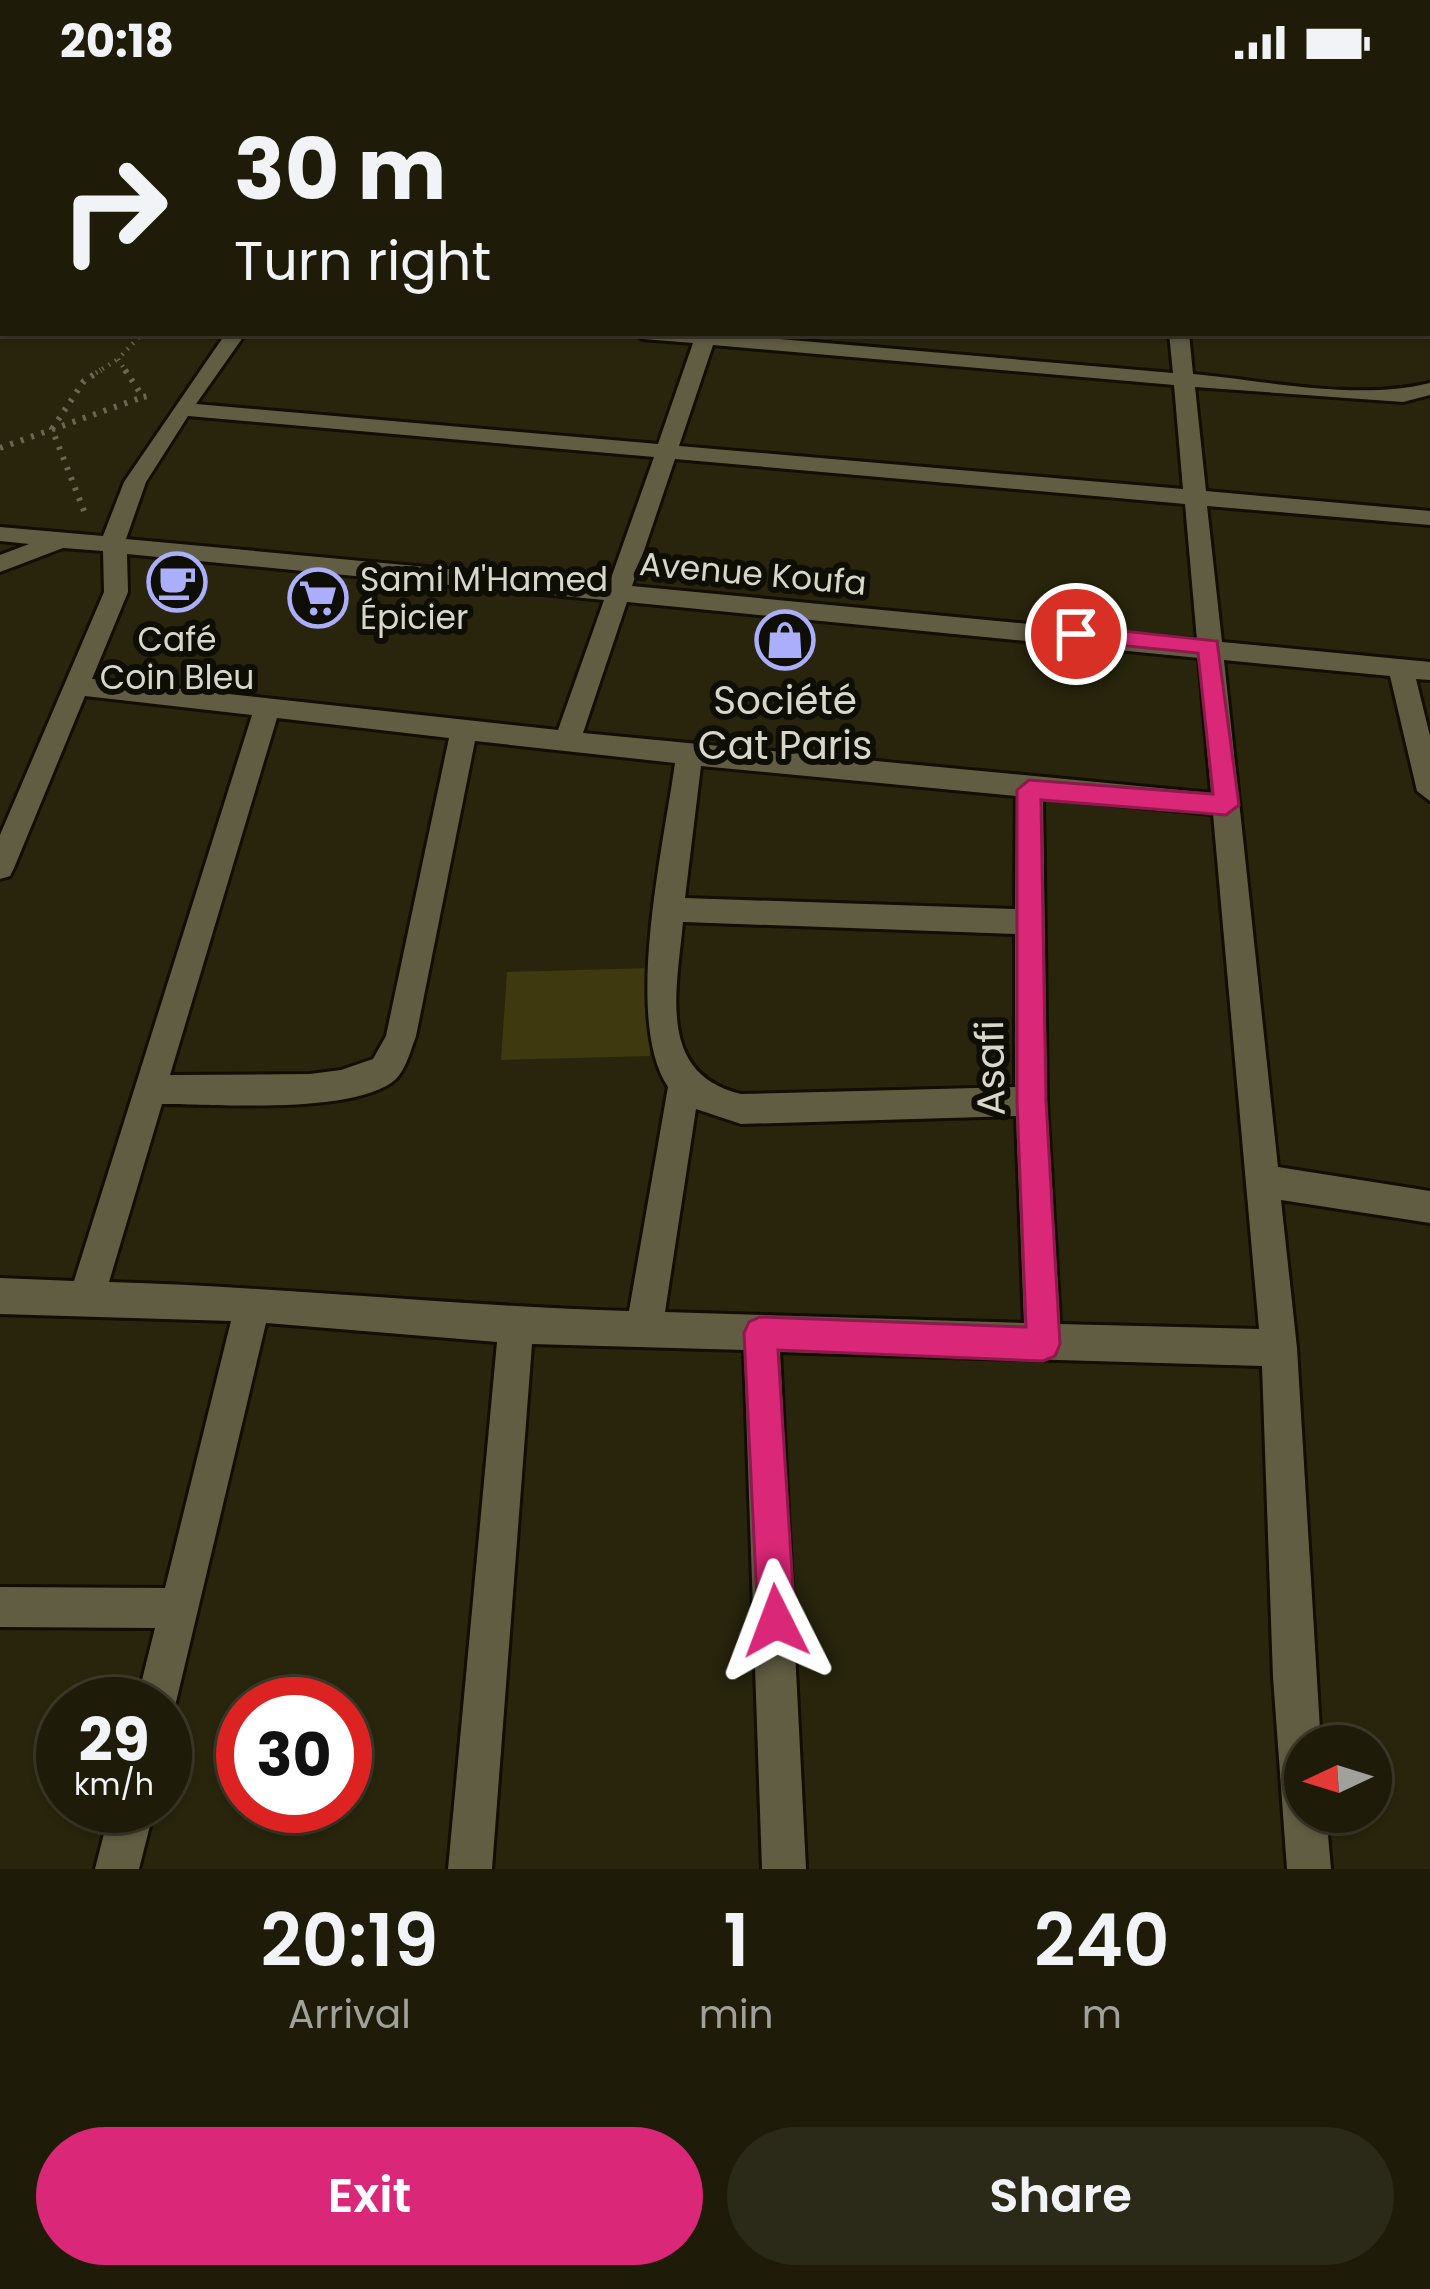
<!DOCTYPE html>
<html lang="en">
<head>
<meta charset="utf-8">
<style>
  :root { --surface:#1e1c09; --page:#2b2917; --text:#f1f3f6; --muted:#a1a19c; --line:#3c3a2a; --accent:#db2777 }
  body { margin:0; font-family:Poppins,sans-serif; background:var(--page); color:var(--text); height:100vh; display:flex; flex-direction:column; font-size:45px; white-space:nowrap }
  * { box-sizing:border-box; margin:0 }
  p { font-size:39px; color:var(--muted) }
  .icon { flex:none; width:66px; height:66px; fill:none; stroke:currentColor; stroke-width:2; stroke-linecap:round; stroke-linejoin:round }
  .map { position:relative; height:1785px; overflow:hidden }
  .drawer { display:flex; flex-direction:column; background:var(--surface); flex:1 }
  .drawer>* { flex:none }
  .banner { position:absolute; left:0px; top:0px; width:1431px; height:252px; box-shadow:0 3px 9px #0004,0 0 0 3px var(--line); background:#1e1c09; color:var(--text); overflow:hidden }
  .needle { width:78px; rotate:266deg }
  .fabs { position:absolute; left:1284px; top:1641px; display:grid; gap:24px }
  .fabs a { display:grid; place-items:center; width:108px; height:108px; border-radius:50%; background:var(--surface); box-shadow:0 3px 9px #0004,0 0 0 3px var(--line); font-size:60px }
  .speed { position:absolute; left:36px; top:1593px; display:flex; gap:24px; font-size:60px; font-weight:700; text-align:center }
  .speed>* { display:grid; place-content:center; width:156px; height:156px; border-radius:50%; background:var(--surface); box-shadow:0 3px 9px #0004,0 0 0 3px var(--line); line-height:1 }
  .speed small { font-size:30px; font-weight:400 }
  .speed .limit { border:18px solid #d22; background:#fff; color:#111 }
  .pin { position:absolute; display:grid; place-items:center; width:102px; height:102px; color:#fff; margin:-51px; border:6px solid #fff; border-radius:50%; box-shadow:0 3px 12px #0007 }
  .me { position:absolute; width:132px; margin:-66px; rotate:357deg; stroke-linejoin:round; filter:drop-shadow(0 0 9px #0008) }
  .turn { display:flex; align-items:center; gap:42px; height:252px; padding:0 36px; font-size:54px }
  .turn .icon { width:156px; height:156px; stroke-width:2.5 }
  .turn b { display:block; font-size:84px; line-height:102px }
  .eta { display:flex; justify-content:space-evenly; align-items:center; height:204px; text-align:center }
  .eta b { font-size:72px; font-weight:600; line-height:84px }
  .primary-button { display:flex; gap:24px; margin-top:auto; padding:24px 36px }
  .primary-button a { flex:1; height:138px; border-radius:72px; background:var(--accent); color:#fff; font-size:48px; font-weight:600; line-height:138px; text-align:center }
  .primary-button a+a { background:var(--page); color:var(--text) }
  .status { display:flex; justify-content:space-between; align-items:center; height:84px; padding:0 60px; background:var(--surface); direction:ltr }
  .status svg { height:33px; fill:currentColor }
  .map>svg:first-child { display:block }
  .building { fill:#3f3910 }
  .lines { fill:none; stroke-linecap:round; stroke-linejoin:round }
  .street-casing { stroke:#110d00; stroke-width:6 }
  .path-far1 { stroke:#696752; stroke-width:4.5; stroke-dasharray:1.5 6; stroke-linecap:butt }
  .path { stroke:#696752; stroke-width:6; stroke-dasharray:3 8; stroke-linecap:butt }
  .street { fill:#615d43; fill-rule:evenodd }
  .route { fill:#db2777; stroke:#8e194d; stroke-width:3 }
  .labels { text-anchor:middle; stroke-width:12; stroke-linejoin:round; paint-order:stroke }
  .far-street-label { font-size:33px; fill:#d9d7c9; stroke:#0f0e04 }
  .far-poi-label { font-size:33px; fill:#d9d7c9; stroke:#0f0e04; text-anchor:start }
  .poi-label { font-size:39px; fill:#d9d7c9; stroke:#0f0e04 }
  .street-label { font-size:39px; fill:#d9d7c9; stroke:#0f0e04 }
</style>
</head>
<body>
<div class="status"><b>20:18</b><svg viewBox="0 0 49 12"><path d="M0 12V9h3v3zM5 12V6h3v6zM10 12V3h3v9zM15 12V0h3v12zM26 1h20v11H26zM47 4h2v5h-2z"/></svg></div>
<div class="map">
<svg width="1430" height="1785" viewBox="0 0 1430 1785">
  <rect width="100%" height="100%" fill="#28250c"/>
  <path class="building" d="M650,884V972L501,976L507,888Z"/>
  <g class="lines">
    <defs>
      <g id="street">
        <path d="M405,0H429L403,3Z"/>
        <path d="M1000,0H1020L1022,3H1002Z"/>
        <path d="M1170,0H1191L1168,3Z"/>
        <path d="M1374,0H1396L1398,3H1376Z"/>
        <path d="M1428,14L1430,15V25L1428,24Z"/>
        <path d="M0,80L3,81V93L0,92Z"/>
        <path d="M0,121H3L0,132Z"/>
        <path d="M1428,208L1430,209V221L1428,220Z"/>
        <path d="M226,249H246L196,320L658,360L693,259L643,255L633,249H711L1173,289L1169,249H1189L1193,290C1269,297 1356,317 1430,299V311L1403,318L1195,303L1206,407L1430,427V441L1207,422L1222,558L1430,578V596L1416,595L1430,652V717L1417,707L1390,592L1224,576L1278,1083L1430,1107V1139L1281,1116L1297,1264L1321,1662H1305V1728H1326L1331,1785H1287L1273,1593L1262,1282L780,1268L806,1785H762L744,1266L532,1260L492,1785H448L497,1258L266,1239L172,1635L165,1638V1620H136L155,1544L0,1543V1503L165,1504L231,1237L0,1230V1194L74,1197L252,631L85,612L14,784L10,792L0,795V751L104,508L103,467L63,464L0,488V471L29,460L0,457V443L103,452L124,398ZM713,261L1174,301L1183,405L679,362ZM188,332L654,373L609,500L126,455L146,398ZM675,375L1185,420L1197,556L632,502ZM127,470L604,516L558,646L92,595L128,508ZM627,518L1199,574L1211,709L583,649ZM277,634L449,654L386,952L373,975L341,986L310,990L170,991ZM475,657L675,679C664,760 623,936 668,1003L629,1227C455,1222 283,1203 109,1198L162,1020C215,1020 356,1031 396,995C406,985 411,965 416,952ZM701,682L1016,712L1015,825L685,814ZM1043,714L1213,730L1259,1245L1060,1240L1047,1017ZM683,838L1015,850V1003L741,1010C656,990 677,906 683,838ZM696,1025L741,1040L1016,1032L1024,1239L665,1228Z"/>
        <path d="M111,1722H155L139,1785H95Z"/>
      </g>
    </defs>
    <use href="#street" class="street-casing"/>
    <g class="path-far1">
      <path d="M96,289L118,275"/>
      <path d="M127,289L118,275L143,249"/>
    </g>
    <g class="path">
      <path d="M125,286L143,313L148,312"/>
      <path d="M0,364L143,313"/>
      <path d="M84,427L52,345L84,297L101,286"/>
    </g>
    <use href="#street" class="street"/>
  </g>
  <path class="route" d="M1076,542L1217,557L1239,721L1226,731L1041,716L1046,1017L1060,1260L1055,1272L1043,1277L778,1266L795,1537L789,1550L776,1555L763,1550L758,1537L744,1249L749,1238L760,1233L1026,1243L1017,1017V706L1029,696L1213,710L1198,569L1068,556V545Z"/>
  <defs>
    <symbol id="cafe-ring" viewBox="-11 -11 22 22"><circle r="9.5" fill="#0f0e04" stroke="#abaffb" stroke-width="1.5"/><path d="M-5.5-4.5H6V0H3Q3 3.5 0 3.5H-2.5Q-5.5 3.5-5.5 0ZM3-3.2v2h1.7v-2ZM-6 4.5H4V6H-6Z" fill="#abaffb"/></symbol>
    <symbol id="supermarket-ring" viewBox="-11 -11 22 22"><circle r="9.5" fill="#0f0e04" stroke="#abaffb" stroke-width="1.5"/><path d="M-6-5.5h2.5l.6 2H6L4.5 2H-2.5L-4.4-4H-6ZM-1.5 3.2a1.3 1.3 0 1 0 .1 0ZM3 3.2a1.3 1.3 0 1 0 .1 0Z" fill="#abaffb"/></symbol>
    <symbol id="shop-ring" viewBox="-11 -11 22 22"><circle r="9.5" fill="#0f0e04" stroke="#abaffb" stroke-width="1.5"/><path d="M-5-2.5h2.3a2.7 3.5 0 0 1 5.4 0H5L5.5 6h-11ZM-1.5-2.5h3a1.5 2.3 0 0 0-3 0Z" fill="#abaffb"/></symbol>
  </defs>
  <g fill-rule="evenodd">
    <use href="#cafe-ring" x="144" y="465" width="66" height="66"/>
    <use href="#supermarket-ring" x="285" y="481" width="66" height="66"/>
    <use href="#shop-ring" x="752" y="523" width="66" height="66"/>
  </g>
  <g class="labels">
    <g class="far-street-label">
      <text transform="translate(753 489) rotate(5)" y="12">Avenue Koufa</text>
    </g>
    <g class="far-poi-label">
      <text x="360" y="507">Sami M'Hamed<tspan x="360" dy="38">Épicier</tspan></text>
      <text x="177" y="567" text-anchor="middle">Café<tspan x="177" dy="38">Coin Bleu</tspan></text>
    </g>
    <g class="poi-label">
      <text x="785" y="630">Société<tspan x="785" dy="45">Cat Paris</tspan></text>
    </g>
    <g class="street-label">
      <text transform="translate(990 984) rotate(-91)" y="14">Asafi</text>
    </g>
  </g>
</svg>
<div class="fabs">
<a><svg class="needle" viewBox="-14 -14 28 28"><path d="M0-13l5 13h-10z" fill="#e53935"/><path d="M0 13l5-13h-10z" fill="#a1a19c"/></svg></a>
</div>
<div class="speed"><div>29<small>km/h</small></div><div class="limit">30</div></div>
<div class="pin" style="left:1076px;top:550px;background:#d93025"><svg class="icon" aria-label="arrive" viewBox="0 0 24 24"><path d="M6 21V4h12l-3 4 3 4H6"/></svg></div>
<svg class="me" style="left:776px;top:1537px" viewBox="-20 -20 40 40"><path d="M0-17L14 15 0 8-14 15z" fill="#db2777" stroke="#fff" stroke-width="4"/></svg>
<div class="banner">
<div class="turn"><svg class="icon" aria-label="right" viewBox="0 0 24 24"><path d="M7 20v-9h11M14 6l5 5-5 5"/></svg><div><b>30 m</b>Turn right</div></div>
</div>
</div>
<section class="drawer">
<div class="eta">
<div><b>20:19</b><p>Arrival</p></div>
<div><b>1</b><p>min</p></div>
<div><b>240</b><p>m</p></div>
</div>
<div class="primary-button"><a>Exit</a><a>Share</a></div>
</section>
</body>
</html>
